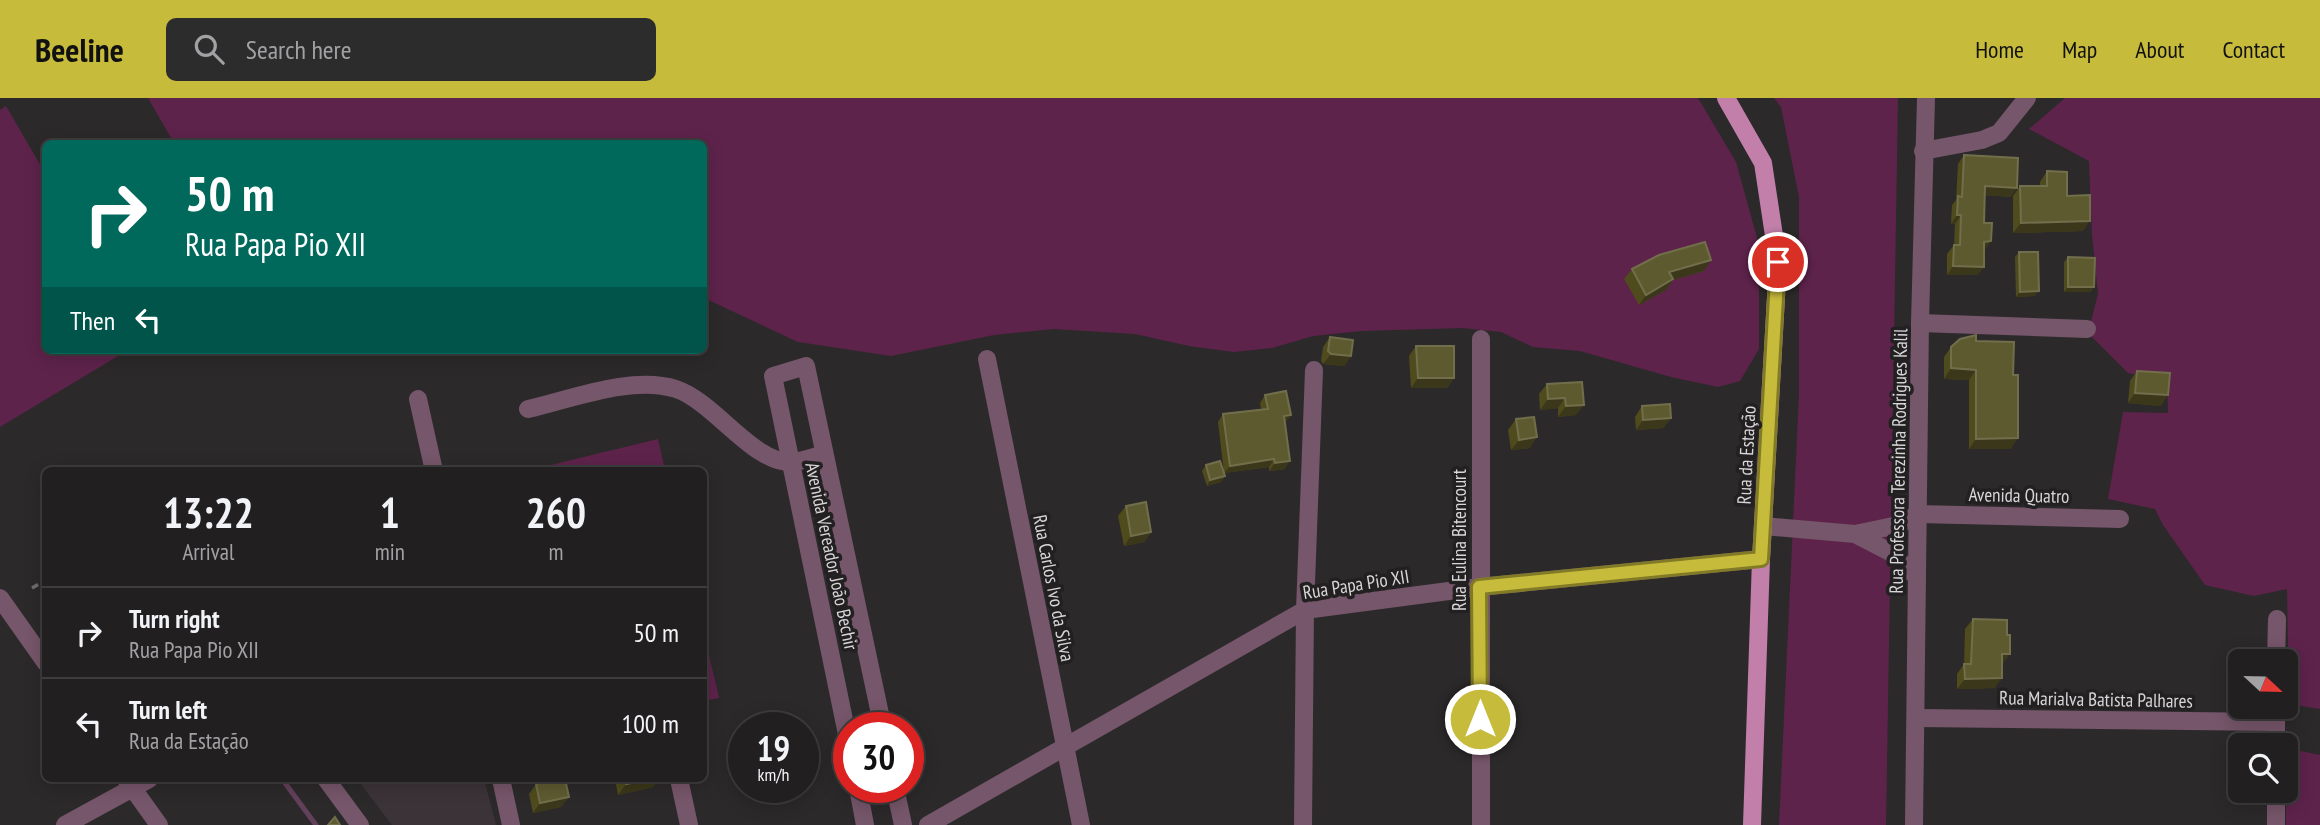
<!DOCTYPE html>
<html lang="en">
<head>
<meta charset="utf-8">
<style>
  :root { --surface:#211f20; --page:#2d2c2d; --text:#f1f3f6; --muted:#a2a2a5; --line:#3e3d3e; --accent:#c7bb3b }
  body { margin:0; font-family:"PT Sans Narrow",sans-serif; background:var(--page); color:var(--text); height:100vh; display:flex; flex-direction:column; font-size:26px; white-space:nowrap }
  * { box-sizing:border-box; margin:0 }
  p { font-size:23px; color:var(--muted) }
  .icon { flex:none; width:38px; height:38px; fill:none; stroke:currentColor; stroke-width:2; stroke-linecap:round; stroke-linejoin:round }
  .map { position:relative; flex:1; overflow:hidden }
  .side { position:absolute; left:42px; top:369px; width:665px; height:315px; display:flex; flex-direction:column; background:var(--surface); border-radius:10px; box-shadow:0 4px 18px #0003,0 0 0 2px var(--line) }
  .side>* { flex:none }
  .guide { position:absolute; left:42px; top:42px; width:665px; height:214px; border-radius:10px; box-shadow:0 4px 18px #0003,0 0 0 2px var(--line); background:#00695c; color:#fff; overflow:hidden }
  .needle { width:46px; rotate:112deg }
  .buttons { position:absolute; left:2228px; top:551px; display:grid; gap:14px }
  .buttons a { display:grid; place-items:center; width:70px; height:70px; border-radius:10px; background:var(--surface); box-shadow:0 4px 18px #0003,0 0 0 2px var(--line); font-size:35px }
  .speed { position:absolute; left:728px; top:614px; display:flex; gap:14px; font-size:35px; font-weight:700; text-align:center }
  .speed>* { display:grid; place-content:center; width:91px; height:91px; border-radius:50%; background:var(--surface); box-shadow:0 4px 18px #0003,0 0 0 2px var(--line); line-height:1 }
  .speed small { font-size:18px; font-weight:400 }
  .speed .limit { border:10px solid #d22; background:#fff; color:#111 }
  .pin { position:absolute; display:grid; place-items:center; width:60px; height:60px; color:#fff; margin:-30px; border:4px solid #fff; border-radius:50%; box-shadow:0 2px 7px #0007 }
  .me { position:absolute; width:77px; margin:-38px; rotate:0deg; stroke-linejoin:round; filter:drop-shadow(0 0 5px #0008) }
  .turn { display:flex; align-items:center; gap:24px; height:147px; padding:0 28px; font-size:32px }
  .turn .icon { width:91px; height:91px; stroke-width:2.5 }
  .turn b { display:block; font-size:49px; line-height:60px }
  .then { display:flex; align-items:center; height:66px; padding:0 28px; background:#0003; gap:14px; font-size:26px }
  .eta { display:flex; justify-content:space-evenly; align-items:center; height:119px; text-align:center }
  .eta b { font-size:42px; font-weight:700; line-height:49px }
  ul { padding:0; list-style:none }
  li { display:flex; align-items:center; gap:21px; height:91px; padding:0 28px; border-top:2px solid var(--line) }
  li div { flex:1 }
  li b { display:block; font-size:26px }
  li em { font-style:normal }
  header { display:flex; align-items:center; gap:42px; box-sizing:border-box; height:98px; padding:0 35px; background:var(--accent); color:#111 }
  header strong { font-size:33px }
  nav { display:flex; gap:38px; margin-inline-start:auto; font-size:24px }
  .search { width:490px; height:63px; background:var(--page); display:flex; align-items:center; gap:18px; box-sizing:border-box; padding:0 24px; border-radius:10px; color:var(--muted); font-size:26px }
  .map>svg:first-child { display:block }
  .built { fill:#3b3338 }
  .green { fill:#5e234b }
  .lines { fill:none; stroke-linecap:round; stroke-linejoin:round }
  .stream { stroke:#63405a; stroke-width:5 }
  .path { stroke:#716e70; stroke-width:3.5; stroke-dasharray:7 3.5; stroke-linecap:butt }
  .minor { stroke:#76566a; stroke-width:18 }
  .major { stroke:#c17fa9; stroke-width:18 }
  .wall { fill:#4f4b1c }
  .shaded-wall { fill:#3b371a }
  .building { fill:#5e5a30; stroke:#716e4b; stroke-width:2 }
  .route-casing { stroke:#817a26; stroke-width:18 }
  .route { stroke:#c7bb3b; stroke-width:12 }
  .labels { text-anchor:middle; stroke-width:7; stroke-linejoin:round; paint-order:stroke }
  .street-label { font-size:19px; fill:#d8d6d8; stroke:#222021 }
</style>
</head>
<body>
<header>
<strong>Beeline</strong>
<div class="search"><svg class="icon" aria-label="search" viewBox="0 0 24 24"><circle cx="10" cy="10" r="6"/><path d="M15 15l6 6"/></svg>Search here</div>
<nav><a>Home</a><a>Map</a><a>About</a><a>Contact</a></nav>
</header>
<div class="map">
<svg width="2320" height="727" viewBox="0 0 2320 727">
  <rect width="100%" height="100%" fill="#2c292b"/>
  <path class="built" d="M357,681H484L496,727H392Z"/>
  <g class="green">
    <path d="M148,0H1698L1736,64L1759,147V251L1740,283L1718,289L1671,279L1580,253L1533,249L1501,234L1462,230L1362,233L1313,238L1272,250L1234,254L1189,248L1135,236L1054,231L994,237L891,258L798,244L704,200V46L174,45Z"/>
    <path d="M1774,0H1898L1886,727H1779L1799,296V99L1781,9Z"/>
    <path d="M2065,0H2320V611L2289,606L2287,491L2254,498L2205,487L2163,427L2155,411L2108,401L2123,314L2168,315L2167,283L2128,275L2088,235L2098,196L2092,136L2089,63L2029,31Z"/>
    <path d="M6,8L45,75L46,252H128L0,329V12Z"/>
    <path d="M658,341L665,373H526Z"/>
    <path d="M704,535L719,600L704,603Z"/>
    <path d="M2286,650L2320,657V727H2286Z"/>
  </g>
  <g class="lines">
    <path class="stream" d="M282,681L316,727"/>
    <path class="path" d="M32,490L46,482"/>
    <g class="minor">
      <path d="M1923,53L1982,42L1999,35L2027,0"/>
      <path d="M1920,225L2087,231"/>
      <path d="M987,261L1081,727"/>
      <path d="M418,301L434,373"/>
      <path d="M528,311C572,301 632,277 676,291C715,304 754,367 793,364C803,363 814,359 824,356"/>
      <path d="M1763,428L1855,436L1890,454L1917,479"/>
      <path d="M1855,436L1898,427L1918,416L2120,421"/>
      <path d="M0,500L46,565"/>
      <path d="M2276,564L2277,521"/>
      <path d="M1916,620L2276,624"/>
      <path d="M849,646L773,278L806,268L883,630"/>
      <path d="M2276,648V609"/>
      <path d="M126,681L159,727"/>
      <path d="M326,681L360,727"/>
      <path d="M501,681L511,727"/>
      <path d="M679,681L689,727"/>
      <path d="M858,690L865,727"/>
      <path d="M895,690L903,727"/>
      <path d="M65,727L149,681"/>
      <path d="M928,727L1305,512L1479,489L1761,461"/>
      <path d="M1303,727L1305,512L1314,272"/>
      <path d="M1481,727V241"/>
      <path d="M1914,727L1920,225L1926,0"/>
      <path d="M2276,727V693"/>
    </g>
    <path class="major" d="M1726,0L1763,65L1778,164L1761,461L1752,727"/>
  </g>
  <g class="wall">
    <path d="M1964,57L2011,99L1985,97L1984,125L1991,143L1984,152L1978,177H1947V156L1954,147L1955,126H1951L1952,107L1956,102L1958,66Z"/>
    <path d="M2047,73L2067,98L2083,133L2013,135V98L2020,88H2040V84Z"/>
    <path d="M2019,154L2035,198L2016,199L2015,159Z"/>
    <path d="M2068,159L2091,194H2064V164Z"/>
    <path d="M1632,171L1704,173L1673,182L1666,192L1639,207L1624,181Z"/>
    <path d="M1330,239L1351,258L1344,268L1323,266L1321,263L1323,249Z"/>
    <path d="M1976,243L2011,351H1969V282L1944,281V259L1951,249Z"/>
    <path d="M1416,248L1454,280L1447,290H1411L1409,258Z"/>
    <path d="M2137,273L2161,308L2128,305L2130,283Z"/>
    <path d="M1582,284L1576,317L1558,319V310L1540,312L1539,296L1547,286Z"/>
    <path d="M1265,297L1291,317L1285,325V371L1269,373V369L1224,375L1218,324L1223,316L1261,311L1260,305Z"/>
    <path d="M1642,308L1671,320L1663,330L1636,332L1635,319Z"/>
    <path d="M1516,321L1530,350L1511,352L1508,332Z"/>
    <path d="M1206,367L1225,378L1221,384L1207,388L1202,373Z"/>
    <path d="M1126,408L1151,434L1144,444L1124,448L1118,418Z"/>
    <path d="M46,491V502L42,496Z"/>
    <path d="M1973,521L2002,567L1995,590L1957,591V576L1964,566L1965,531Z"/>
    <path d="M615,681H659L653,689L618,697Z"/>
    <path d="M536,686L561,709L533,715L529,696Z"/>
  </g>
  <g class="shaded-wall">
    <path d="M1985,88L2017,90L2011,99L1979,97Z"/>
    <path d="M1957,117H1961L1955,126H1951Z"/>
    <path d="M2090,123L2083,133L2013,135L2021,125Z"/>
    <path d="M1991,143L1985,152L1978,153L1984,144Z"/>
    <path d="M1711,162L1704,173L1673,182L1666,192L1639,207L1646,197L1669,174Z"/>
    <path d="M1953,168L1984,169L1978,177H1947Z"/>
    <path d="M2068,189H2094L2091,194H2064Z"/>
    <path d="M2039,193L2035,198L2016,199L2020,194Z"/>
    <path d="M1331,256L1351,258L1344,268L1323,266Z"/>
    <path d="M1951,270L1976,272L1969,282L1944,281Z"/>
    <path d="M1418,280H1454L1447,290H1411Z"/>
    <path d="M2135,295L2168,297L2161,308L2128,305Z"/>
    <path d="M1565,300L1558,310L1540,312L1548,301Z"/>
    <path d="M1584,307L1576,317L1558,319L1566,308Z"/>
    <path d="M1291,317L1285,325L1279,326L1284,318Z"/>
    <path d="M1671,320L1663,330L1636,332L1643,322Z"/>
    <path d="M1537,339L1530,350L1511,352L1519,342Z"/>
    <path d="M2018,340L2011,351H1969L1976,341Z"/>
    <path d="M1274,361L1269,369L1224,375L1230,368Z"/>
    <path d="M1290,363L1285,371L1269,373L1275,365Z"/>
    <path d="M1225,378L1221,384L1207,388L1210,382Z"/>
    <path d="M1151,434L1144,444L1124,448L1131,438Z"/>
    <path d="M2002,556H2010L2002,567Z"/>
    <path d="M2002,580L1995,590L1957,591L1965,581Z"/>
    <path d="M651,681H659L653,689L618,697L626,686Z"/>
    <path d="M569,699L561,709L533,715L540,705Z"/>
  </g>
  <g class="building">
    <path d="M1964,57L2018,60L2017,90L1985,88L1984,125H1992L1991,143L1984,144V169L1953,168L1954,147H1960L1961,117H1957L1958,98L1962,99Z"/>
    <path d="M2047,73L2067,74V98L2090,97V123L2021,125L2020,88H2047Z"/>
    <path d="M1705,144L1711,162L1669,174L1673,181L1646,197L1632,171L1659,157Z"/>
    <path d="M2019,154H2038L2039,193L2020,194Z"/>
    <path d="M2068,159L2095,160L2094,189H2068Z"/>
    <path d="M1976,237V243L2014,244L2013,277H2018V340L1976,341V272L1951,270V249L1960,241Z"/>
    <path d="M1330,239L1353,242L1351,258L1331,256L1328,253Z"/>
    <path d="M1416,248H1454V280H1418Z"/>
    <path d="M2137,273L2170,275L2168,297L2135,295Z"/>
    <path d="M1582,284L1584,307L1566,308L1565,300L1548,301L1547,286Z"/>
    <path d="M1286,293L1291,317L1284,318L1290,363L1275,365L1274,361L1230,368L1223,316L1268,311L1265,297Z"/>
    <path d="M1670,306L1671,320L1643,322L1642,308Z"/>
    <path d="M1534,319L1537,339L1519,342L1516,321Z"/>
    <path d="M1220,363L1225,378L1210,382L1206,367Z"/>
    <path d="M1146,404L1151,434L1131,438L1126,408Z"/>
    <path d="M1973,521L2007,522V537H2010V556H2002V580L1965,581L1964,566H1971Z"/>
    <path d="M557,681H565L569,699L540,705L536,686Z"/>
    <path d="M624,681H651L626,686Z"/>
    <path d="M335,719L340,727H328Z"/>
  </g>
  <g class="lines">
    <defs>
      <path id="route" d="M1480,621L1479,489L1761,461L1778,164"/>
    </defs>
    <use href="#route" class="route-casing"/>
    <use href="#route" class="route"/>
  </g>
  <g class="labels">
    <g class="street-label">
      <text transform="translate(1746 357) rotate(-87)" y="7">Rua da Estação</text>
      <text transform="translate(1898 363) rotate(-89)" y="7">Rua Professora Terezinha Rodrigues Kalil</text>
      <text transform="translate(2019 397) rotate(1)" y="7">Avenida Quatro</text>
      <text transform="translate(1459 442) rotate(-90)" y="7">Rua Eulina Bitencourt</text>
      <text transform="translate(832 458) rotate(78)" y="7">Avenida Vereador João Bechir</text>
      <text transform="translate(1356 486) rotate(-9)" y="7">Rua Papa Pio XII</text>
      <text transform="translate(1054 490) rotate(79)" y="7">Rua Carlos Ivo da Silva</text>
      <text transform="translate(2096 601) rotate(1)" y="7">Rua Marialva Batista Palhares</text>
    </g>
  </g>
</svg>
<div class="buttons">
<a><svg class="needle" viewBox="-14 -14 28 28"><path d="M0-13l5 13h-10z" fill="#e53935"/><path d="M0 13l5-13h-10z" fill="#a2a2a5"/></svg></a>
<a><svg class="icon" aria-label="search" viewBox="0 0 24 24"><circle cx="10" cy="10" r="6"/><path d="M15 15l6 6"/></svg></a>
</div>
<div class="speed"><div>19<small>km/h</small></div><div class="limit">30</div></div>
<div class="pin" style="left:1778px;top:164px;background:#d93025"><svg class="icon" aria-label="arrive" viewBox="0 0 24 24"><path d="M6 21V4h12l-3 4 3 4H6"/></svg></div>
<svg class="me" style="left:1480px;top:621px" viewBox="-20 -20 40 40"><circle r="17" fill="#c7bb3b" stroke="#fff" stroke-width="3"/><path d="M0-11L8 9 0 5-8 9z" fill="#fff"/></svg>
<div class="guide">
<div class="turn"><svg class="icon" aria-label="right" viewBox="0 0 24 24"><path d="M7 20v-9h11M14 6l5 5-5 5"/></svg><div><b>50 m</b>Rua Papa Pio XII</div></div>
<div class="then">Then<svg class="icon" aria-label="left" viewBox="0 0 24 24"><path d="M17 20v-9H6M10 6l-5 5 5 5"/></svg></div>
</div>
<section class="side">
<div class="eta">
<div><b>13:22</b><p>Arrival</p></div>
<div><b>1</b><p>min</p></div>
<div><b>260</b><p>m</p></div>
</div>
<ul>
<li><svg class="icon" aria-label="right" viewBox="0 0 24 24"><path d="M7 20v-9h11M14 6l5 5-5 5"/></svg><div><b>Turn right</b><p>Rua Papa Pio XII</p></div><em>50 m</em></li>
<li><svg class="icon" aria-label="left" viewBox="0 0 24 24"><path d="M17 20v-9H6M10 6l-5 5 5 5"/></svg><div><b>Turn left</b><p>Rua da Estação</p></div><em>100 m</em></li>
</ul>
</section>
</div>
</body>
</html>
